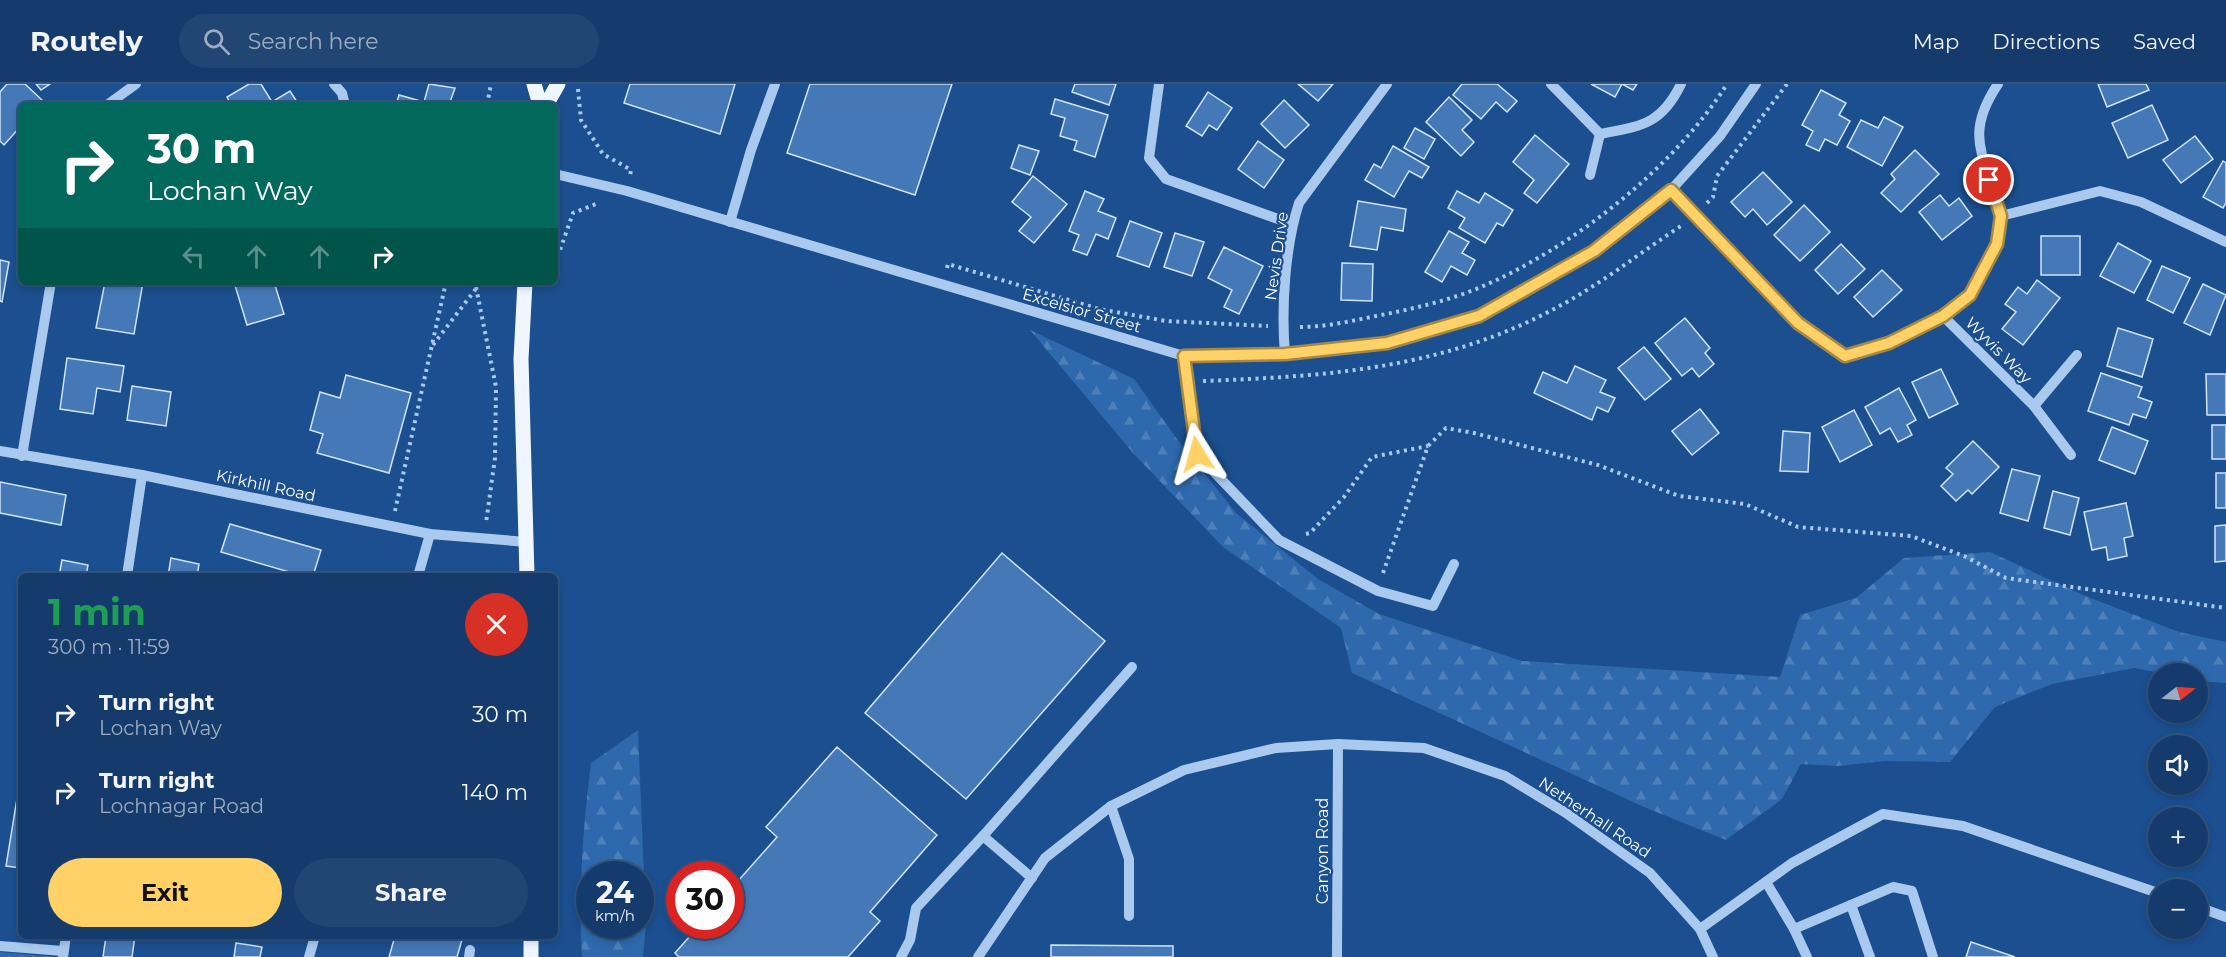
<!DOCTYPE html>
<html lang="en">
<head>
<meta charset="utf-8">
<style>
  :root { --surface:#143b6b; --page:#214673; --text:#f1f3f6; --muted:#9dadc1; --line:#33557e; --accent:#ffd166 }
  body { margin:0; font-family:Montserrat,sans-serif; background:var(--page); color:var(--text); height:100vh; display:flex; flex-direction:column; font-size:22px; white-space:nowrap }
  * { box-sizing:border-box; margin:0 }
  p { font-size:20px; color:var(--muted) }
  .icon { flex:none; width:33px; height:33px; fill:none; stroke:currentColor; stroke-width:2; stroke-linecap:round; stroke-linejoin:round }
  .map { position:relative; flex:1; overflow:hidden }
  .details { position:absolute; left:18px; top:489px; width:540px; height:366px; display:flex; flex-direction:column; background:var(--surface); border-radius:9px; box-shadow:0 3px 9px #0003,0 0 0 2px var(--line) }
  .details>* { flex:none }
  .top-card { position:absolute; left:18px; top:18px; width:540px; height:183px; border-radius:9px; box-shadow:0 3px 9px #0003,0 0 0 2px var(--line); background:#00695c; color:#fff; overflow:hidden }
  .needle { width:39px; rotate:73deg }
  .tools { position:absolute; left:2148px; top:579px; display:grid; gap:12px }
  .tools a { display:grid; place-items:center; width:60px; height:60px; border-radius:50%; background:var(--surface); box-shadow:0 3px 9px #0003,0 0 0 2px var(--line); font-size:30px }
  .speed { position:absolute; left:576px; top:777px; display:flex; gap:12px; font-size:30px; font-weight:700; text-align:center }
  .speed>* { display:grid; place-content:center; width:78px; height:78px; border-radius:50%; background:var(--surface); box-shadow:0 3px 9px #0003,0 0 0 2px var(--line); line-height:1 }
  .speed small { font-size:15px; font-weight:400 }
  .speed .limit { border:9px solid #d22; background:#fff; color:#111 }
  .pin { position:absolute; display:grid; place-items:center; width:51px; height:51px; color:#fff; margin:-26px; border:3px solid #fff; border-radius:50%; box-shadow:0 2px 6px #0007 }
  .me { position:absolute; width:66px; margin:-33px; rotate:352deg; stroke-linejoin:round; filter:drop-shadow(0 0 4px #0008) }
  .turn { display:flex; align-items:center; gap:21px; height:126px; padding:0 30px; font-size:27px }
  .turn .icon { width:78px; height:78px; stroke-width:2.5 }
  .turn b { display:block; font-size:42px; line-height:51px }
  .lanes { display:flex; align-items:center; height:57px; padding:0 30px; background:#0003; justify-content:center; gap:30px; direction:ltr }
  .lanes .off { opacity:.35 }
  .round { display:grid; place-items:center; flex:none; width:63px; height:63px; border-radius:32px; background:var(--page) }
  .overview { display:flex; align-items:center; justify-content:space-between; height:102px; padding:0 30px }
  h1 { font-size:36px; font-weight:700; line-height:45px; color:#1e9e55 }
  .button { display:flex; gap:12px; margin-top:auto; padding:12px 30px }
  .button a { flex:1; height:69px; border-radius:36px; background:var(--accent); color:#111; font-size:24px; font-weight:700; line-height:69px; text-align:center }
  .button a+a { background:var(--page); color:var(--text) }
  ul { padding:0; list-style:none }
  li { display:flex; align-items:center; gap:18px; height:78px; padding:0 30px }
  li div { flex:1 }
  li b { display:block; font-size:22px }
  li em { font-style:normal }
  header { display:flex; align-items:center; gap:36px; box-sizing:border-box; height:84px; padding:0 30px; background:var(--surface); border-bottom:2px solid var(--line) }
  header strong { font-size:28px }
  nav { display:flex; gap:33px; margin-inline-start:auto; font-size:21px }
  .search { width:420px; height:54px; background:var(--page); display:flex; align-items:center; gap:15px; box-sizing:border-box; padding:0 21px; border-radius:33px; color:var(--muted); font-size:22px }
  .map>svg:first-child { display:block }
  .forest { fill:url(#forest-firs); fill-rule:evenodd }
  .park { fill:url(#park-dots) }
  .building { fill:#4478b7; stroke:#cfe3fa; stroke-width:1.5 }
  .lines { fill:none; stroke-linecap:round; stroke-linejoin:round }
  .path { stroke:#a9c9ee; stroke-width:4; stroke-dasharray:3 4.5; stroke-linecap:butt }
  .minor { stroke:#a9c9ee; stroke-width:10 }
  .major { stroke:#f0f6ff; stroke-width:15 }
  .route-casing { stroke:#a68842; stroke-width:15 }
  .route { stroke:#ffd166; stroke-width:10 }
  .labels { text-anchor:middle; stroke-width:4.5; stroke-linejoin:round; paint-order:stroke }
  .street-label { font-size:16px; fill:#fff; stroke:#1b4f8f }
</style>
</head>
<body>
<header>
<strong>Routely</strong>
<div class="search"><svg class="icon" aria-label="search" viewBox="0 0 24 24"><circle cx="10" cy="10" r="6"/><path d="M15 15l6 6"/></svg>Search here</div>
<nav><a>Map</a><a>Directions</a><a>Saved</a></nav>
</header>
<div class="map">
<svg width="2226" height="873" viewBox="0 0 2226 873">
  <defs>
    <pattern id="forest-firs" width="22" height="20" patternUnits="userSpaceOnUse" patternTransform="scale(1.5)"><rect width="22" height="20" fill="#2e69ad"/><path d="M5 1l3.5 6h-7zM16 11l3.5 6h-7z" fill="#4d80b9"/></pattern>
    <pattern id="park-dots" width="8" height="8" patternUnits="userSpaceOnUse" patternTransform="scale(1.5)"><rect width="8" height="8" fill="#2e69ad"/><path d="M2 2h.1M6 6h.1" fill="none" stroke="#4d80b9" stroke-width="1.8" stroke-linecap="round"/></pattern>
  </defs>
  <rect width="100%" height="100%" fill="#1b4f8f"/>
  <g class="forest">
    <path d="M1030,246L1134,295L1177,355L1236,429L1318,495L1379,530L1522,577L1780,593L1800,531L1856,514L1904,474L1990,468L2083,511L2179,548L2226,558V599L2198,597V590L2160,589L2134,584L2052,600L1995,623L1950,678L1884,677L1838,682L1801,680L1782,715L1726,756L1644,723L1352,589L1341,544L1223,463L1133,369Z"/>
    <path d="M638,646L646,839L643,873H582C578,808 583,744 591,679ZM590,790H640V842H590Z"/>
  </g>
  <path class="park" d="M0,868L56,873H0Z"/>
  <g class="building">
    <path d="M7,0H25L43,17L40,21H21V42L4,61L0,57V8Z"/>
    <path d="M36,0H50L41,6Z"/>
    <path d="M249,0H261L272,18L290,7L299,21H231L227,13Z"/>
    <path d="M429,0L455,4L449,21H396L399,11L424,18Z"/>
    <path d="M630,0H735L720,50L624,19Z"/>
    <path d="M810,0H952L915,111L787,69Z"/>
    <path d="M1075,0H1116L1109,21L1072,8Z"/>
    <path d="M1298,0H1333L1318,17Z"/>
    <path d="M1462,0H1497L1517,17L1507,28L1496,18L1481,35L1453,11Z"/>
    <path d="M1591,0H1622L1615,13Z"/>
    <path d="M1622,0H1637L1633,6Z"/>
    <path d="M2098,0H2146L2149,6L2107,23Z"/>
    <path d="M1821,6L1846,19L1839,31L1850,37L1837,61L1825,55L1819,67L1806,61L1813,47L1802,41Z"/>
    <path d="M1208,8L1232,24L1217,46L1209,41L1202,52L1186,42Z"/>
    <path d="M1449,13L1472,36L1462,46L1474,58L1461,72L1426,38Z"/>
    <path d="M1055,15L1108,31L1095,73L1074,66L1077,57L1060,52L1065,34L1051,30Z"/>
    <path d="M1284,16L1309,41L1285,64L1261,40Z"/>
    <path d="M2152,21L2168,56L2128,74L2112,39Z"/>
    <path d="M1884,33L1903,43L1882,82L1847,63L1861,36L1878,44Z"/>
    <path d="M1415,44L1435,55L1424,75L1404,64Z"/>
    <path d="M1535,51L1569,80L1537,119L1524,109L1534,96L1513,78Z"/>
    <path d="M2195,52L2213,75L2181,99L2163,76Z"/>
    <path d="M1258,57L1284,76L1264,104L1238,85Z"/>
    <path d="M1019,61L1039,67L1030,91L1011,84Z"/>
    <path d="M1393,62L1429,83L1422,94L1409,87L1394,113L1365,96L1374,80L1381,84Z"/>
    <path d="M1915,66L1939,90L1901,128L1881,109L1895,95L1891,90Z"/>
    <path d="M2223,77L2226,79V119L2223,124L2203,113Z"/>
    <path d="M1763,88L1792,118L1767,141L1753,125L1745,133L1731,118Z"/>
    <path d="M1033,92L1067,120L1034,159L1019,147L1031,133L1012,118Z"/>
    <path d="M1085,107L1104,115L1098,127L1116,134L1108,155L1096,150L1087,171L1073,166L1079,151L1069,147Z"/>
    <path d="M1457,107L1479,119L1485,109L1513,126L1503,142L1497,139L1485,159L1459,144L1465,134L1448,124Z"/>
    <path d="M1940,111L1949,122L1959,114L1972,132L1942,156L1919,128Z"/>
    <path d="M1358,117L1406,125L1403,147L1381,143L1377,166L1350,162Z"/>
    <path d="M1804,121L1830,148L1800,177L1774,151Z"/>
    <path d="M1130,137L1162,149L1149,183L1117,172Z"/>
    <path d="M1449,147L1469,158L1462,169L1475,176L1467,191L1451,182L1442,198L1425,188Z"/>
    <path d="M1175,149L1204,158L1192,192L1164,183Z"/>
    <rect x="2041" y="152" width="39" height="39"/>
    <path d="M2118,159L2151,177L2134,209L2100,192Z"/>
    <path d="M1841,160L1865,185L1838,210L1815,186Z"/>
    <path d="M1224,163L1263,182L1239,230L1224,223L1232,206L1208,194Z"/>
    <path d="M0,176L9,178L2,218L0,217Z"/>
    <path d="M1342,179L1373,180L1372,217L1341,216Z"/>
    <path d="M2162,182L2190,194L2173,229L2147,216Z"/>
    <path d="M1882,186L1902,206L1873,233L1854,213Z"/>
    <path d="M2037,196L2060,214L2023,261L2002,245L2016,228L2005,220L2018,203L2027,210Z"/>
    <path d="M105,198H143L134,250L96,244Z"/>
    <path d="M234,198H274L284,230L247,241Z"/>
    <path d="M2203,200L2226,211L2210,251L2184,239Z"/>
    <path d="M1685,234L1710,264L1705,269L1714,280L1699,293L1692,284L1682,292L1655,259Z"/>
    <path d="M2118,244L2153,255L2142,293L2107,282Z"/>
    <path d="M1644,263L1671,295L1645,316L1618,284Z"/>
    <path d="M67,274L124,282L120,308L97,304L93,330L60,325Z"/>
    <path d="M1575,282L1606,296L1600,308L1615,314L1608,328L1597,323L1592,336L1534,309L1543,288L1567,299Z"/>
    <path d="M1941,285L1958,320L1929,334L1912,298Z"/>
    <path d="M2101,289L2142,303L2138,313L2152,318L2146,334L2133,330L2129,341L2088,327Z"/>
    <path d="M2206,290H2226V331H2207Z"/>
    <path d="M346,291L411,309L389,389L317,369L323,350L310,346L320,308L340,314Z"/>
    <path d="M132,302L171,308L166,342L127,336Z"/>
    <path d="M1899,304L1916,336L1907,341L1912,351L1898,358L1890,344L1880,350L1865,323Z"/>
    <path d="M1700,325L1719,349L1692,371L1672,347Z"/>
    <path d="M1854,326L1872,361L1840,378L1822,343Z"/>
    <rect x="2212" y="341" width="14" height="34"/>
    <path d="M2112,343L2148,357L2135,390L2099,376Z"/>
    <path d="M1783,347L1810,349L1808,388L1780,387Z"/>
    <path d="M1973,357L1999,383L1972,410L1968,406L1956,417L1941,402L1953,390L1946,384Z"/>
    <path d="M2012,385L2040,392L2028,437L2000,429Z"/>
    <rect x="2216" y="389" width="10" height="35"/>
    <path d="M0,398L66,411L61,441L0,429Z"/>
    <path d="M2053,407L2079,414L2070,451L2044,444Z"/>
    <path d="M2126,419L2133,452L2124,454L2127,472L2108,476L2106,463L2092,466L2084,428Z"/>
    <path d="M230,440L321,466L313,492H303L221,468Z"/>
    <path d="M2226,441V477L2215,478V442Z"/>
    <path d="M1002,469L1105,557L966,715L865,629Z"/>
    <path d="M171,474L199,480L197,492H168Z"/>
    <path d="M62,476L88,481L86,492H59Z"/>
    <path d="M837,663L937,751L870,828L880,837L848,873H679L675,869L699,842H730V806L777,753L766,743Z"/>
    <path d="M21,690V784L6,782Z"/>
    <path d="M106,852H135L132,873H103Z"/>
    <path d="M395,852H463L457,873H389Z"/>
    <path d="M1971,858L2015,873H1966Z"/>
    <path d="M236,859L262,863L260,873H234Z"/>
    <path d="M1051,861L1173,862V873H1051Z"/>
  </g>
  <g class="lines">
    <g class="path">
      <path d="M578,5L581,36L603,70L631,86L630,92"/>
      <path d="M487,21L491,0"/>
      <path d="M1707,119L1713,113L1717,92L1787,0"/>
      <path d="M555,169H559L573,129L596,120"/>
      <path d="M947,184L948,180L1099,225L1166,237L1268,242"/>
      <path d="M476,203L496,303L495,374L486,439"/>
      <path d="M1300,243C1326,243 1351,237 1376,232C1412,225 1448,217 1481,203C1572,164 1674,84 1727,0"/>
      <path d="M433,261L475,206L476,198"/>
      <path d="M1203,297C1336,292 1453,284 1572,215C1610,193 1644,166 1681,142"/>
      <path d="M395,427L446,198"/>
      <path d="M1306,450L1310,449L1344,413L1372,373L1428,362"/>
      <path d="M1383,489L1428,362L1446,344L1474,349L1598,381L1679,412L1745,420L1798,443L1911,452L1964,472L2006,494L2226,524"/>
    </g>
    <g class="minor">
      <path d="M334,0L342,9L345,21"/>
      <path d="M1159,0L1149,74L1166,95L1292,140"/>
      <path d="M1551,0L1600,50C1641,42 1661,41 1681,0"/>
      <path d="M107,21L136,0"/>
      <path d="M555,90L627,107L1184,272L1285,270L1387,259L1479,232L1594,167L1671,106L1720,52L1756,0"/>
      <path d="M1590,91L1600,50"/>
      <path d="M1671,106L1798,239L1845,272C1888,259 1935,244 1968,212C1977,204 1982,188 1988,177C1995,163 2004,145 2000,129C1988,74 1961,55 1998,0"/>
      <path d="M2001,132L2100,107L2141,118L2226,158"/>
      <path d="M730,138L751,66L775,0"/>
      <path d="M1943,232L2034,322L2071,371"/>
      <path d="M1285,270C1281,224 1285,162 1299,119L1387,0"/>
      <path d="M1184,272L1197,370L1279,456L1378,507L1433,522L1454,480"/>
      <path d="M2034,322L2077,271"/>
      <path d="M0,367L142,391L430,450L527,458"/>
      <path d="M22,372L51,198"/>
      <path d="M127,492L142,391"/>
      <path d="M418,492L430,450"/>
      <path d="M1111,722L1129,775V832"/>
      <path d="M1032,794L983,752L1132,583"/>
      <path d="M1766,798L1794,845L1807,873"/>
      <path d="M1851,821L1870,873"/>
      <path d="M2198,823L2226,833"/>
      <path d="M1700,845L1792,779L1883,730L1963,742L2158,809"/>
      <path d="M1794,845L1893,803L1912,807L1933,873"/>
      <path d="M0,862L63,867"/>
      <path d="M63,873L66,852"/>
      <path d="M309,873L315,852"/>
      <path d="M469,873L470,866"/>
      <path d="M901,873L910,856L916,824L983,752"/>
      <path d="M978,873L1045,774L1111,722L1184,686L1276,664L1338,660L1424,664L1505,692L1566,729L1650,789L1700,845L1713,873"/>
      <path d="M1337,873L1338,660"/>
    </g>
    <g class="major">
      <path d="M534,0L540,21"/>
      <path d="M546,21L558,0"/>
      <path d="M525,198L521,275L527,492"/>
      <path d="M531,852V873"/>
    </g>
  </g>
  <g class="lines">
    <defs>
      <path id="route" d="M1197,370L1184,272L1285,270L1387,259L1479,232L1594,167L1671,106L1798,239L1845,272L1889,259L1943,232L1970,211L1997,160L2001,132L1989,96"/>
    </defs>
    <use href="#route" class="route-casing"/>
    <use href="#route" class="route"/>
  </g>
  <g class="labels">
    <g class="street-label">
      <text transform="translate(1276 172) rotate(-82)" y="6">Nevis Drive</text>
      <text transform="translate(1082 226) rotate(16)" y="6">Excelsior Street</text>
      <text transform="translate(1999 266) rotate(45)" y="6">Wyvis Way</text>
      <text transform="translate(266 401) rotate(12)" y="6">Kirkhill Road</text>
      <text transform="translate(1595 733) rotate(34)" y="6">Netherhall Road</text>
      <text transform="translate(1322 767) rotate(-90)" y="6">Canyon Road</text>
    </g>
  </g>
</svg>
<div class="tools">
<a><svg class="needle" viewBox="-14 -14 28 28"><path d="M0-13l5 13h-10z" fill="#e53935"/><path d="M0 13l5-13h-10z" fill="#9dadc1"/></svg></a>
<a><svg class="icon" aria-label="sound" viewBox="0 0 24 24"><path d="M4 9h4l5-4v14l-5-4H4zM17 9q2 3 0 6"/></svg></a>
<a>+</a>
<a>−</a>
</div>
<div class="speed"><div>24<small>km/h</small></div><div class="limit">30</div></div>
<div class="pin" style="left:1989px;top:96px;background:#d93025"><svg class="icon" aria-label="arrive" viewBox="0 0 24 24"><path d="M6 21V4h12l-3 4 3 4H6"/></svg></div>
<svg class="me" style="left:1197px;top:370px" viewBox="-20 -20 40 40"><path d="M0-17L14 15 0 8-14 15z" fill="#ffd166" stroke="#fff" stroke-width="4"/></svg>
<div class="top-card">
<div class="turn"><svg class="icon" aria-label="right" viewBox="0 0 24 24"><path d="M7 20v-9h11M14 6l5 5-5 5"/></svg><div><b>30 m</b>Lochan Way</div></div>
<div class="lanes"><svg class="icon off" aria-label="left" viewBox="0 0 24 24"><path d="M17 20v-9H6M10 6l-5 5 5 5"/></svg><svg class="icon off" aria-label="ahead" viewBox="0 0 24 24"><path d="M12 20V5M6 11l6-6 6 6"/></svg><svg class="icon off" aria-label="ahead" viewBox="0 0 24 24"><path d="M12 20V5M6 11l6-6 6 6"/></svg><svg class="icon" aria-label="right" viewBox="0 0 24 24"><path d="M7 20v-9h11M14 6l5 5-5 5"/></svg></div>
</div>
<section class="details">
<div class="overview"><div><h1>1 min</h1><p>300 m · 11:59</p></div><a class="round" style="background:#d93025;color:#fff"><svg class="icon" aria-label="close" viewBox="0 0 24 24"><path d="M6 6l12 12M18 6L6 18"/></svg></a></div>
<ul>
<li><svg class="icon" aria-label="right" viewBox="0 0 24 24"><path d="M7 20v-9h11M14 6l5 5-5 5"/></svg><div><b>Turn right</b><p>Lochan Way</p></div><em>30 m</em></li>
<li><svg class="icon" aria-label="right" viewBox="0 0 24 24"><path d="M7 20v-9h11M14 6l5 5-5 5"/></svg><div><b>Turn right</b><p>Lochnagar Road</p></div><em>140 m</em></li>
</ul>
<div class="button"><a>Exit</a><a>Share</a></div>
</section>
</div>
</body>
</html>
